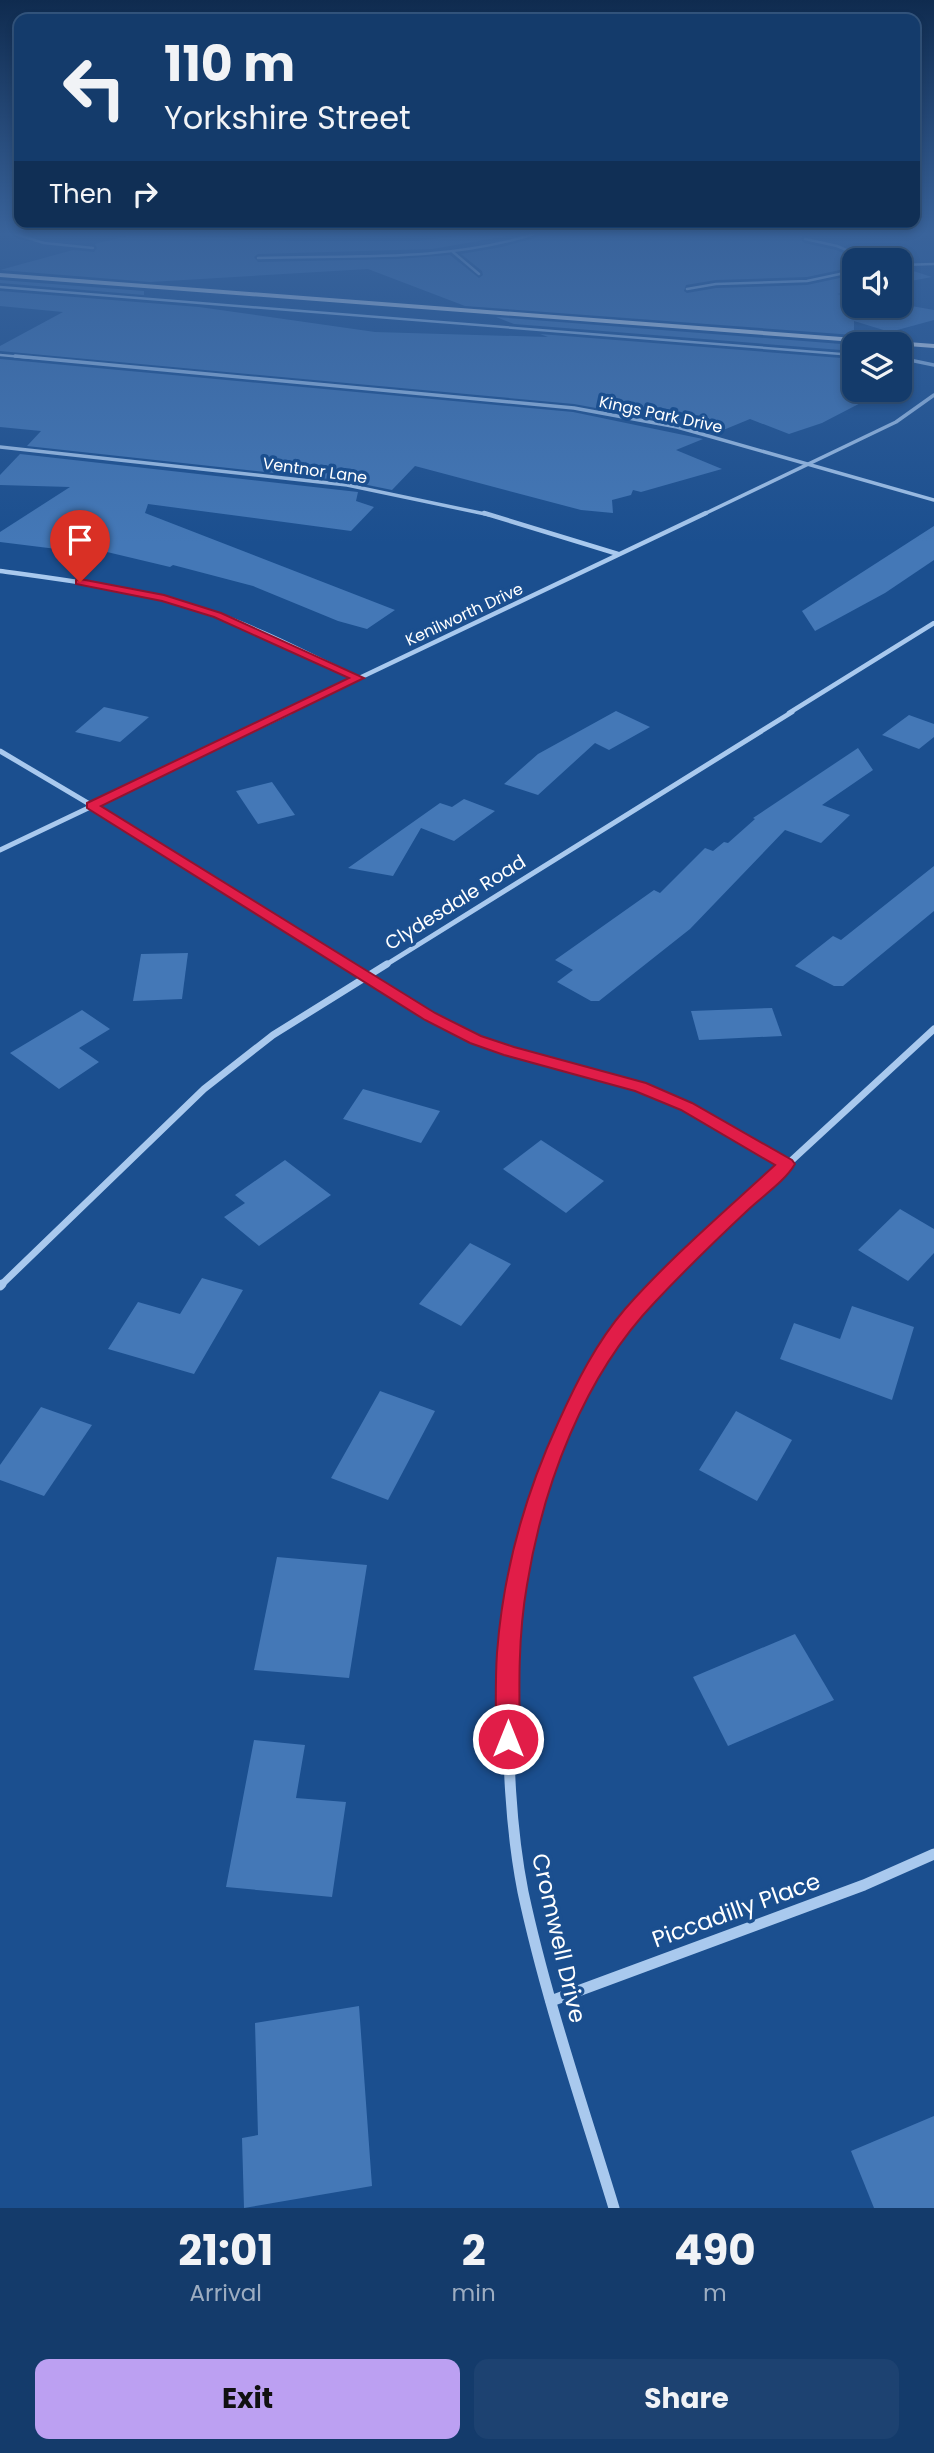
<!DOCTYPE html>
<html lang="en">
<head>
<meta charset="utf-8">
<style>
  :root { --surface:#143b6b; --page:#1d4271; --text:#f1f3f6; --muted:#9dadc1; --line:#33557e; --accent:#bca0f2 }
  body { margin:0; font-family:Poppins,sans-serif; background:var(--page); color:var(--text); height:100vh; display:flex; flex-direction:column; font-size:26px; white-space:nowrap }
  * { box-sizing:border-box; margin:0 }
  p { font-size:23px; color:var(--muted) }
  .icon { flex:none; width:38px; height:38px; fill:none; stroke:currentColor; stroke-width:2; stroke-linecap:round; stroke-linejoin:round }
  .map { position:relative; height:2208px; overflow:hidden }
  .panel { display:flex; flex-direction:column; background:var(--surface); flex:1 }
  .panel>* { flex:none }
  .hud { position:absolute; left:14px; top:14px; width:906px; height:214px; border-radius:14px; box-shadow:0 4px 10px #0003,0 0 0 2px var(--line); background:#143b6b; color:var(--text); overflow:hidden }
  .buttons { position:absolute; left:842px; top:248px; display:grid; gap:14px }
  .buttons a { display:grid; place-items:center; width:70px; height:70px; border-radius:14px; background:var(--surface); box-shadow:0 4px 10px #0003,0 0 0 2px var(--line); font-size:35px }
  .pin { position:absolute; display:grid; place-items:center; width:60px; height:60px; color:#fff; margin:-72px -30px; border-radius:50% 50% 50% 0; rotate:-45deg; box-shadow:0 0 7px #0007 }
  .pin .icon { rotate:45deg }
  .me { position:absolute; width:77px; margin:-38px; rotate:0deg; stroke-linejoin:round; filter:drop-shadow(0 0 5px #0008) }
  .turn { display:flex; align-items:center; gap:24px; height:147px; padding:0 35px; font-size:32px }
  .turn .icon { width:91px; height:91px; stroke-width:2.5 }
  .turn b { display:block; font-size:49px; line-height:60px }
  .then { display:flex; align-items:center; height:66px; padding:0 35px; background:#0003; gap:14px; font-size:26px }
  .eta { display:flex; justify-content:space-evenly; align-items:center; height:119px; text-align:center }
  .eta b { font-size:42px; font-weight:700; line-height:49px }
  .action { display:flex; gap:14px; margin-top:auto; padding:14px 35px }
  .action a { flex:1; height:80px; border-radius:14px; background:var(--accent); color:#111; font-size:28px; font-weight:700; line-height:80px; text-align:center }
  .action a+a { background:var(--page); color:var(--text) }
  .map>svg:first-child { display:block }
  .building { fill:#4478b7 }
  .lines { fill:none; stroke-linecap:round; stroke-linejoin:round }
  .street-far6 { stroke:#a9c9ee; stroke-width:2.5 }
  .street-far5 { stroke:#a9c9ee; stroke-width:3.5 }
  .street-far4 { stroke:#a9c9ee; stroke-width:4.5 }
  .street-far3 { stroke:#a9c9ee; stroke-width:5 }
  .street-far2 { stroke:#a9c9ee; stroke-width:7 }
  .street-far1 { stroke:#a9c9ee; stroke-width:9 }
  .street { stroke:#a9c9ee; stroke-width:11 }
  .primary { fill:#f0f6ff; fill-rule:evenodd }
  .route { fill:#e11d48; stroke:#92132f; stroke-width:2 }
  .labels { text-anchor:middle; stroke-width:7; stroke-linejoin:round; paint-order:stroke }
  .far-street-label { font-size:16px; fill:#fff; stroke:#1b4f8f }
  .street-label { font-size:19px; fill:#fff; stroke:#1b4f8f }
  .near-street-label { font-size:23px; fill:#fff; stroke:#1b4f8f }
</style>
</head>
<body>
<div class="map">
<svg width="934" height="2208" viewBox="0 0 934 2208">
  <rect width="100%" height="100%" fill="#1b4f8f"/>
  <g class="building">
    <path d="M136,234L297,241H417L474,234H519L432,249L258,254L254,257L258,262L398,259L450,255L479,278L483,275L482,271L461,254L502,247L535,238L538,234H799L803,235L801,239L804,243L836,250L861,261H854V267L807,277L716,280L686,285L684,291L687,293L716,288L807,285L854,275V291L837,294L854,297V306H900V304L934,310V320L890,332L854,321V335L465,306L368,269L150,282L0,270L73,250L94,252L97,248L95,244Z"/>
    <path d="M900,269H907L932,277L900,283Z"/>
    <path d="M0,280L144,291V295L0,283Z"/>
    <path d="M0,291L199,307L375,332L548,337L540,334L854,359V391L874,396L822,423L789,434L750,419L716,433L678,423L574,404L0,351V346L63,312L0,306Z"/>
    <path d="M496,317L854,345V351L514,324Z"/>
    <path d="M0,359L573,412L703,439L676,450L722,469L641,492L633,490L631,495L612,500L613,513L581,510L415,466L392,490L348,481L27,446L41,431L0,427Z"/>
    <path d="M20,454L358,492L356,501L374,507L351,531L148,504L145,513L395,610L367,629L338,621L253,586L173,565L170,567L107,552L105,555L0,542V532L70,487L0,485V475Z"/>
    <path d="M934,526V560L885,593L815,631L802,611Z"/>
    <path d="M104,707L149,717L120,742L75,732Z"/>
    <path d="M616,711L650,727L609,750L595,743L538,795L504,784L538,754Z"/>
    <path d="M909,715L934,724V737L919,749L882,735Z"/>
    <path d="M858,748L873,770L822,805L850,815L821,843L785,830L690,929L599,1001H591L557,982L573,970L555,960L654,890L660,893L705,848L713,851L724,842L728,843L755,819L753,818Z"/>
    <path d="M272,782L295,815L258,824L236,791Z"/>
    <path d="M464,799L495,811L454,841L421,828L393,876L348,868L440,803L452,807Z"/>
    <path d="M934,866V911L843,986H834L795,966L833,936L841,940Z"/>
    <path d="M188,953L182,999L133,1001L141,954Z"/>
    <path d="M772,1008L782,1036L699,1040L691,1011Z"/>
    <path d="M82,1010L110,1029L79,1048L99,1062L59,1089L10,1053Z"/>
    <path d="M363,1089L440,1111L421,1143L343,1119Z"/>
    <path d="M541,1140L604,1181L566,1213L503,1169Z"/>
    <path d="M285,1160L331,1195L259,1246L224,1217L245,1203L235,1195Z"/>
    <path d="M900,1209L934,1229V1253L908,1281L858,1250Z"/>
    <path d="M470,1243L511,1264L461,1326L419,1304Z"/>
    <path d="M202,1278L243,1290L194,1374L108,1349L138,1302L180,1314Z"/>
    <path d="M852,1306L914,1327L892,1400L780,1359L794,1323L840,1339Z"/>
    <path d="M380,1391L435,1411L388,1500L331,1478Z"/>
    <path d="M41,1407L92,1425L44,1496L0,1480V1465Z"/>
    <path d="M736,1411L792,1440L757,1501L699,1470Z"/>
    <path d="M277,1557L367,1565L349,1678L254,1670Z"/>
    <path d="M795,1634L834,1700L728,1746L693,1677Z"/>
    <path d="M254,1740L305,1745L296,1798L346,1802L332,1897L226,1887Z"/>
    <path d="M359,2006L372,2186L244,2208L242,2138L258,2135L255,2023Z"/>
    <path d="M934,2116V2208H874L851,2151Z"/>
  </g>
  <g class="lines">
    <g class="street-far6">
      <path d="M15,234L44,243L93,248"/>
      <path d="M805,239L837,246L872,261"/>
      <path d="M453,252L479,274"/>
      <path d="M258,258C350,255 446,262 534,234"/>
      <path d="M900,265L934,264"/>
      <path d="M0,287L854,355"/>
      <path d="M687,289L716,284L807,281L854,271"/>
      <path d="M0,355L34,358"/>
    </g>
    <g class="street-far5">
      <path d="M15,356L574,408L677,427L934,500"/>
      <path d="M900,358L934,365"/>
      <path d="M0,447L347,485L490,515"/>
      <path d="M702,515L896,422L934,395"/>
    </g>
    <g class="street-far4">
      <path d="M484,513L618,554"/>
      <path d="M0,571C73,581 146,590 216,614C265,631 311,656 358,678"/>
      <path d="M286,713L706,513"/>
      <path d="M789,713L934,623"/>
    </g>
    <g class="street-far3">
      <path d="M0,751L135,831L350,966"/>
      <path d="M0,850L290,712"/>
      <path d="M384,966L792,712"/>
    </g>
    <g class="street-far2">
      <path d="M347,964C389,990 430,1019 476,1039C529,1062 587,1068 640,1087C692,1106 739,1137 787,1164"/>
      <path d="M0,1286L204,1089L273,1035L387,964"/>
      <path d="M660,1286L686,1258L934,1029"/>
    </g>
    <g class="street-far1">
      <path d="M0,1286L2,1284"/>
      <path d="M508,1693C508,1600 528,1514 565,1429C572,1413 578,1396 586,1381C606,1345 633,1313 661,1284"/>
    </g>
    <g class="street">
      <path d="M508,1691C508,1757 510,1826 523,1892C546,1999 582,2103 614,2208"/>
      <path d="M551,2001L864,1885L934,1854"/>
    </g>
    <path class="primary" d="M0,273L934,344V348L0,277Z"/>
  </g>
  <linearGradient id="sky" x2="0" y2="1"><stop stop-color="#0f2b4f"/><stop offset="0.43" stop-color="#39639b"/><stop offset="1" stop-color="#39639b" stop-opacity="0"/></linearGradient>
  <rect width="934" height="543" fill="url(#sky)"/>
  <path class="route" d="M80,579L164,595L221,613L364,678L101,806L435,1013L481,1036L514,1047L646,1083L692,1103L792,1160L795,1164C785,1181 764,1195 749,1209C717,1239 685,1270 655,1302C584,1376 543,1485 527,1585C518,1636 519,1687 520,1739L516,1747L508,1750L500,1747L496,1739C496,1710 495,1682 497,1653C503,1572 524,1497 558,1423C576,1383 596,1343 625,1309C671,1257 724,1212 775,1165L681,1110L635,1091L504,1055L470,1043L425,1020L87,808V803L349,678L214,617L162,601L76,584V580Z"/>
  <g class="labels">
    <g class="far-street-label">
      <text transform="translate(661 414) rotate(12)" y="6">Kings Park Drive</text>
      <text transform="translate(315 470) rotate(8)" y="6">Ventnor Lane</text>
      <text transform="translate(464 614) rotate(-25)" y="6">Kenilworth Drive</text>
    </g>
    <g class="street-label">
      <text transform="translate(455 902) rotate(-32)" y="7">Clydesdale Road</text>
    </g>
    <g class="near-street-label">
      <text transform="translate(736 1910) rotate(-20)" y="8">Piccadilly Place</text>
      <text transform="translate(559 1938) rotate(77)" y="8">Cromwell Drive</text>
    </g>
  </g>
</svg>
<div class="buttons">
<a><svg class="icon" aria-label="sound" viewBox="0 0 24 24"><path d="M4 9h4l5-4v14l-5-4H4zM17 9q2 3 0 6"/></svg></a>
<a><svg class="icon" aria-label="layers" viewBox="0 0 24 24"><path d="M12 4l9 5-9 5-9-5zM3 14l9 5 9-5"/></svg></a>
</div>
<div class="pin" style="left:80px;top:582px;background:#d93025"><svg class="icon" aria-label="arrive" viewBox="0 0 24 24"><path d="M6 21V4h12l-3 4 3 4H6"/></svg></div>
<svg class="me" style="left:508px;top:1739px" viewBox="-20 -20 40 40"><circle r="17" fill="#e11d48" stroke="#fff" stroke-width="3"/><path d="M0-11L8 9 0 5-8 9z" fill="#fff"/></svg>
<div class="hud">
<div class="turn"><svg class="icon" aria-label="left" viewBox="0 0 24 24"><path d="M17 20v-9H6M10 6l-5 5 5 5"/></svg><div><b>110 m</b>Yorkshire Street</div></div>
<div class="then">Then<svg class="icon" aria-label="right" viewBox="0 0 24 24"><path d="M7 20v-9h11M14 6l5 5-5 5"/></svg></div>
</div>
</div>
<section class="panel">
<div class="eta">
<div><b>21:01</b><p>Arrival</p></div>
<div><b>2</b><p>min</p></div>
<div><b>490</b><p>m</p></div>
</div>
<div class="action"><a>Exit</a><a>Share</a></div>
</section>
</body>
</html>
